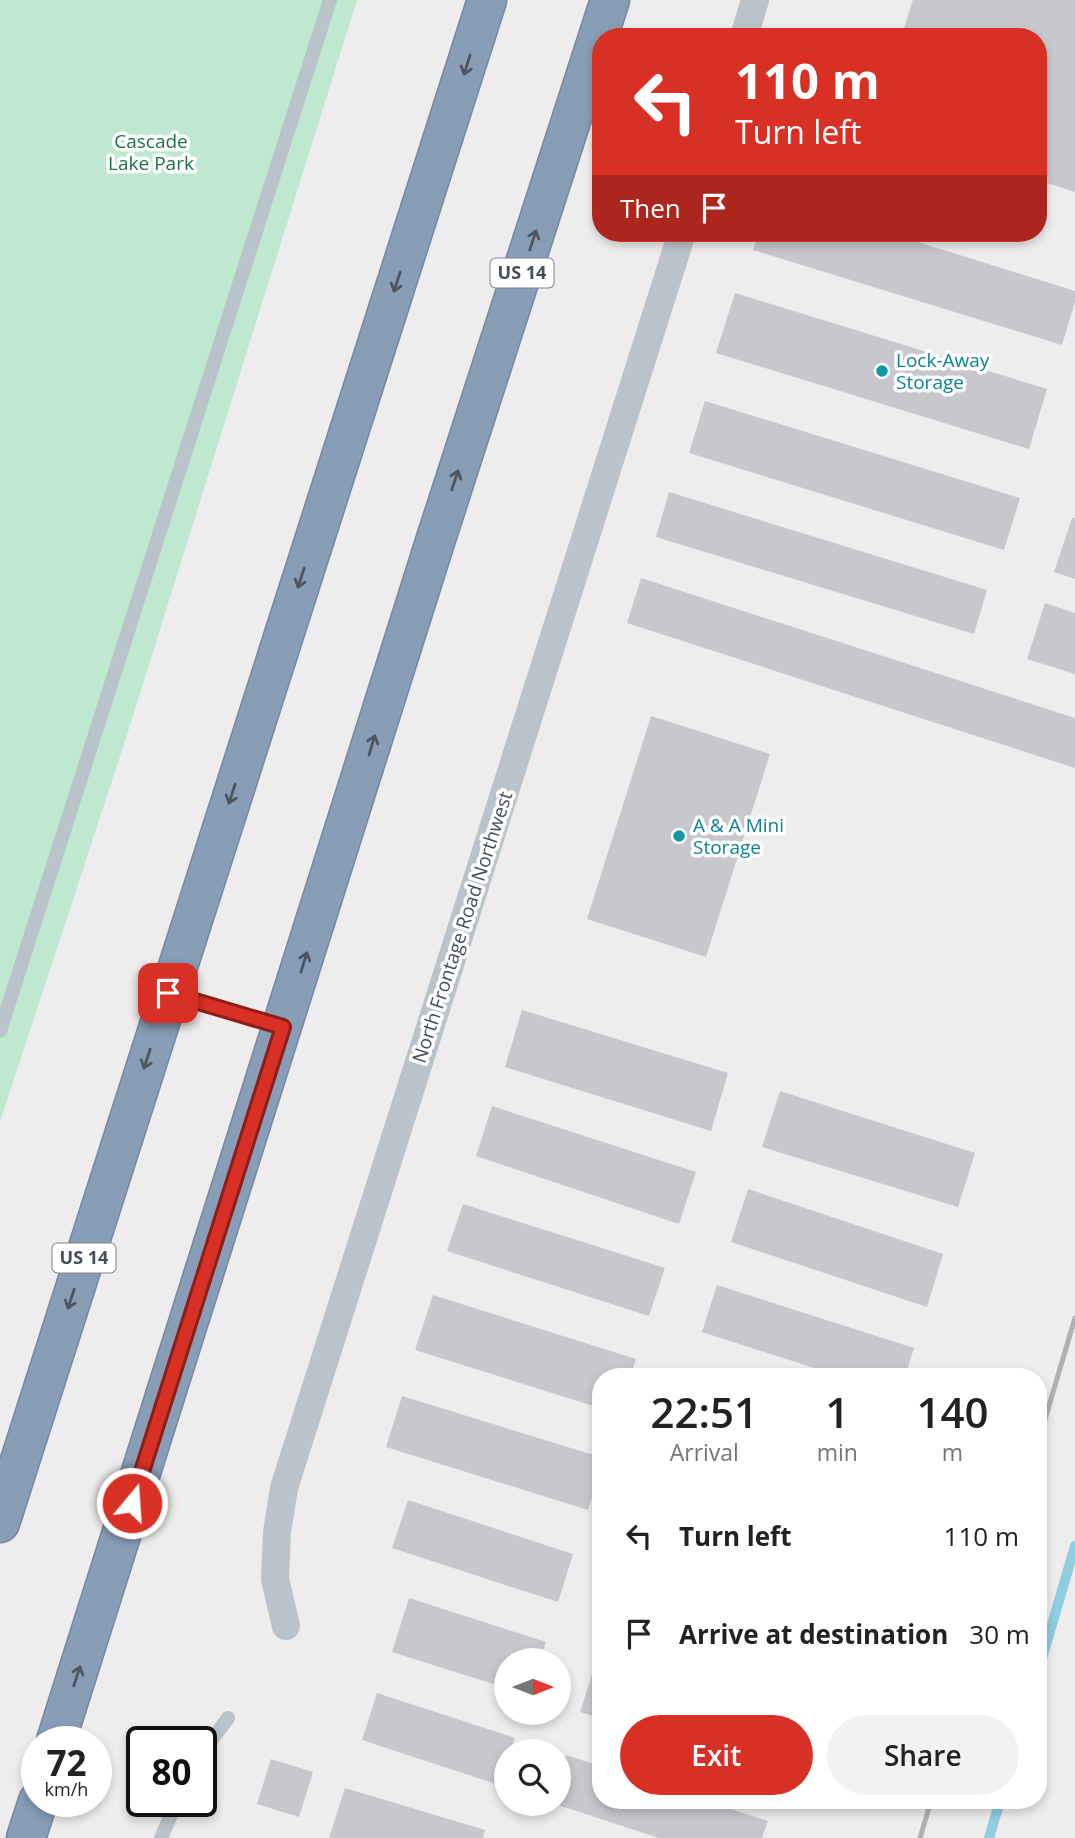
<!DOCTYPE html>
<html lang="en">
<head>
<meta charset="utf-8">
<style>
  :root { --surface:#fff; --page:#f2f2f2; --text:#222; --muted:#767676; --accent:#d93025 }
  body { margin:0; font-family:"Open Sans",sans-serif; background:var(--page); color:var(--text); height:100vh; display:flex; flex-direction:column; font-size:26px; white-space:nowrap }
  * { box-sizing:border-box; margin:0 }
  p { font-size:23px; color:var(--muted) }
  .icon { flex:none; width:38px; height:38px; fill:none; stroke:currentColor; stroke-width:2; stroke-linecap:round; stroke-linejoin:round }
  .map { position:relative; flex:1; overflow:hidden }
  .details { position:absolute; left:592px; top:1368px; width:455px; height:441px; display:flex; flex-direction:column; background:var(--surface); border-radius:28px; box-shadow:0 4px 10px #0003 }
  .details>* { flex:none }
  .hud { position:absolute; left:592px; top:28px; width:455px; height:214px; border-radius:28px; box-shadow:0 4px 10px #0003; background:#d93025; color:#fff; overflow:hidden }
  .needle { width:46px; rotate:90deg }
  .controls { position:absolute; left:494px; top:1648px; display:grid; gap:14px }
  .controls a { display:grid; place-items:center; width:77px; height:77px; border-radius:50%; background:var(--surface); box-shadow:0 4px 10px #0003; font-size:35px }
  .speed { position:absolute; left:21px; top:1726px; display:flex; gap:14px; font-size:35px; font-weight:700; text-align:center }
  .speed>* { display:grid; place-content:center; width:91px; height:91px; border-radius:50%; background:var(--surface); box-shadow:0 4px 10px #0003; line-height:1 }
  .speed small { font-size:18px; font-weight:400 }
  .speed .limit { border:4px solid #111; border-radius:10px; background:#fff; color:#111 }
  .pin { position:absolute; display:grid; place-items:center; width:60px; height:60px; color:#fff; margin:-30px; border-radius:14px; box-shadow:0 4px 10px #0006 }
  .me { position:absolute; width:77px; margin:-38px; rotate:18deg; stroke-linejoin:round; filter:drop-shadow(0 0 5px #0008) }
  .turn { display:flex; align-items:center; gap:24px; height:147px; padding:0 28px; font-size:32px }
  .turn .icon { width:91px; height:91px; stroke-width:2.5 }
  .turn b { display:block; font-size:49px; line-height:60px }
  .then { display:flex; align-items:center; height:66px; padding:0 28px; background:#0003; gap:14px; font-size:26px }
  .eta { display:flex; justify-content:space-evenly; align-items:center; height:119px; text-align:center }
  .eta b { font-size:42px; font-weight:600; line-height:49px }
  .primary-button { display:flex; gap:14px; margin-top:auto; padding:14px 28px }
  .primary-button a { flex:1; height:80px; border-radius:42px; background:var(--accent); color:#fff; font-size:28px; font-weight:600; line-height:80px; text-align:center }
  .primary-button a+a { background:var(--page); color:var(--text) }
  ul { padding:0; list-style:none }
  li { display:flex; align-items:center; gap:21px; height:98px; padding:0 28px }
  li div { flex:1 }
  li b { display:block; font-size:26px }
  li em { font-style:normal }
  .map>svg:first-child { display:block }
  .green { fill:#bee8d0 }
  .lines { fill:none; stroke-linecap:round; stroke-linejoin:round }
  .stream { stroke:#8fcde1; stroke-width:10 }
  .building { fill:#c7c8ce }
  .highway-casing { stroke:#7488a1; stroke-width:41 }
  .lane { stroke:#bbc3ca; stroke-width:14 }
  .street { stroke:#bbc3ca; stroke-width:28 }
  .highway { stroke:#889db6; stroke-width:38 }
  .rail { stroke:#afb1b6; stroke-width:5 }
  .oneway { stroke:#4d5660 }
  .route-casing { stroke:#8d1f18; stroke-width:18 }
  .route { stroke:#d93025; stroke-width:12 }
  .culture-dot { fill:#0f9aa8; stroke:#fff; stroke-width:2.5 }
  .labels { text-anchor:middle; stroke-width:7; stroke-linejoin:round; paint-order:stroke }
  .shield { fill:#fff; stroke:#7e8389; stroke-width:2 }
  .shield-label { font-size:18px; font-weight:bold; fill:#464e57 }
  .park-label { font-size:19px; fill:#206f4b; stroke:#fff }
  .culture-label { font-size:19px; fill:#0d838f; stroke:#fff; text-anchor:start }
  .street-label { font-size:19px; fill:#464e57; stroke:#fff }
</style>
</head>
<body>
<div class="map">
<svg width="1075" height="1838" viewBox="0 0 1075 1838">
  <rect width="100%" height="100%" fill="#eeecec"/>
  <path class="green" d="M0,0H357L125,741L0,1122Z"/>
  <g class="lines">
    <g class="stream">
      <path d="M1038,1672L1075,1546"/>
      <path d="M989,1838L1000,1801"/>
    </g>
  </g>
  <g class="building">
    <path d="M913,0H1075V192L1038,180V37H901Z"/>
    <path d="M759,233H889L1075,291V302L1062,345L753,250Z"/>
    <path d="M735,293L1047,389L1029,449L716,353Z"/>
    <path d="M705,401L1020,498L1004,550L689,453Z"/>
    <path d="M669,492L987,590L974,634L656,537Z"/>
    <path d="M1072,518H1075V579L1054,572Z"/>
    <path d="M641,578L1075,718V768L627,623Z"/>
    <path d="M1045,603L1075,613V674L1027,659Z"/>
    <path d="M651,716L770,754L706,957L587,919Z"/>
    <path d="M522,1010L728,1073L711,1131L505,1067Z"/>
    <path d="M780,1091L975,1153L958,1207L762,1147Z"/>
    <path d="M492,1106L696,1172L679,1224L476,1156Z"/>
    <path d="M748,1189L943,1254L927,1307L731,1242Z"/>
    <path d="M463,1204L665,1268L649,1316L447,1251Z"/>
    <path d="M717,1285L914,1348L905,1377H842L702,1332Z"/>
    <path d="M433,1295L636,1359L630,1377H600V1408L415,1350Z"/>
    <path d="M402,1396L600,1457V1471L588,1510L386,1447Z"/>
    <path d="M408,1500L573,1554L558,1602L392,1548Z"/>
    <path d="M409,1598L546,1642L540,1661H506V1688L392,1652Z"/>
    <path d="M597,1659L600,1660V1718L580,1712Z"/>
    <path d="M377,1693L515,1738L510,1752H506V1765L499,1785L362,1740Z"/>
    <path d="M566,1755L600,1766V1801H706L768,1821L762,1838H659L558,1805V1779Z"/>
    <path d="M271,1759L313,1772L299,1817L257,1804Z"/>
    <path d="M345,1788L485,1830L483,1838H329Z"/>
  </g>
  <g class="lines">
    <defs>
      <g id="highway">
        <path d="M0,1523L487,0"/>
        <path d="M56,1741L434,545L610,0"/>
        <path d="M26,1838L38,1801"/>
      </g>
    </defs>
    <use href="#highway" class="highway-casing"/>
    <g class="lane">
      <path d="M170,994L282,1026"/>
      <path d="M0,1031L330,0"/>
      <path d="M201,1754L228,1718"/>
      <path d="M161,1838L177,1801"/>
    </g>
    <g class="street">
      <path d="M744,37L755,0"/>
      <path d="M286,1626L275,1579L277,1532L284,1488L682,233"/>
    </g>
    <use href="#highway" class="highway"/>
    <g class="rail">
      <path d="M1038,1443L1075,1318"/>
      <path d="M920,1838L931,1801"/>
    </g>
  </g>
  <defs><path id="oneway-shaft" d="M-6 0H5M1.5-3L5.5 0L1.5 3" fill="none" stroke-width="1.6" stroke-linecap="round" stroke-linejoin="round" transform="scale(1.75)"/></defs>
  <g class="oneway">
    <use href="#oneway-shaft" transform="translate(467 65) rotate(107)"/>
    <use href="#oneway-shaft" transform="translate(533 240) rotate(-72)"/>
    <use href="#oneway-shaft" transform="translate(397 282) rotate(108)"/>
    <use href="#oneway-shaft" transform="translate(455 480) rotate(-72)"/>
    <use href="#oneway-shaft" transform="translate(301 578) rotate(108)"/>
    <use href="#oneway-shaft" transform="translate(372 745) rotate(-73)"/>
    <use href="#oneway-shaft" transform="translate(232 794) rotate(108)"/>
    <use href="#oneway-shaft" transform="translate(304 962) rotate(-73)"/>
    <use href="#oneway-shaft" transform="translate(147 1059) rotate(108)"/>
    <use href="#oneway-shaft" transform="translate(71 1299) rotate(108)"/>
    <use href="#oneway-shaft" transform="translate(77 1676) rotate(-72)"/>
  </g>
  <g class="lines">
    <defs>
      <path id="route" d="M132,1503L283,1027L168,993"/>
    </defs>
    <use href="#route" class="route-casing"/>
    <use href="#route" class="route"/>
  </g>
  <g class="culture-dot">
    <circle cx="882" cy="371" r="7"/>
    <circle cx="679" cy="836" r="7"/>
  </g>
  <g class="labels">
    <g class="shield">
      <rect x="490.5" y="258.5" width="63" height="29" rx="5"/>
      <rect x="52.5" y="1243.5" width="63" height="29" rx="5"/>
    </g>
    <g class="shield-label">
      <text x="522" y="279">US 14</text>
      <text x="84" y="1264">US 14</text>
    </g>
    <g class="park-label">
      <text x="151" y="148">Cascade<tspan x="151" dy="22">Lake Park</tspan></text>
    </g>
    <g class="culture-label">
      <text x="896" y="367">Lock-Away<tspan x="896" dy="22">Storage</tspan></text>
      <text x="693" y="832">A &amp; A Mini<tspan x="693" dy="22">Storage</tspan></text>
    </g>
    <g class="street-label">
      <text transform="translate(462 927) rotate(-72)" y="7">North Frontage Road Northwest</text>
    </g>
  </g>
</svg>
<div class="controls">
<a><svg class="needle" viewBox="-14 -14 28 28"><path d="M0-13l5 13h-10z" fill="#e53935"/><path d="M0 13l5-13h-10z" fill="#767676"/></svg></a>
<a><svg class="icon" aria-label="search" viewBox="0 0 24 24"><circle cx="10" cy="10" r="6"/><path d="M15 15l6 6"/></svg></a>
</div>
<div class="speed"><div>72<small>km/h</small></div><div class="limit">80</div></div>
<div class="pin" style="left:168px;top:993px;background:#d93025"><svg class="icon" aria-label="arrive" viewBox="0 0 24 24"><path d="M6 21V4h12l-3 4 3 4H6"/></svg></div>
<svg class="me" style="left:132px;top:1503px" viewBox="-20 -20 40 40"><circle r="17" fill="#d93025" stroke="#fff" stroke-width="3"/><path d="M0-11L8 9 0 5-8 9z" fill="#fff"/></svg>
<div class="hud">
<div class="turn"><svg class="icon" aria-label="left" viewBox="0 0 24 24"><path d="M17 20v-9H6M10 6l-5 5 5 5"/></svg><div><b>110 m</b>Turn left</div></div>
<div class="then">Then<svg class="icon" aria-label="arrive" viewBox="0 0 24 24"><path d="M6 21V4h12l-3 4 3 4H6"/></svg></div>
</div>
<section class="details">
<div class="eta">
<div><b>22:51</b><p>Arrival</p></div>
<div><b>1</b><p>min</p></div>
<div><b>140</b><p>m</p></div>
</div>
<ul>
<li><svg class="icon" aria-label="left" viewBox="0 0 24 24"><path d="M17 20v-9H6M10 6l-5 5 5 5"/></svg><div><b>Turn left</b></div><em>110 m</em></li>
<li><svg class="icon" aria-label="arrive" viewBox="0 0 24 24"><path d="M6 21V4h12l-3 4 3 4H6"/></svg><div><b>Arrive at destination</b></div><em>30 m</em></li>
</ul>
<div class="primary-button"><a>Exit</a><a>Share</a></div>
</section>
</div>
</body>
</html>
